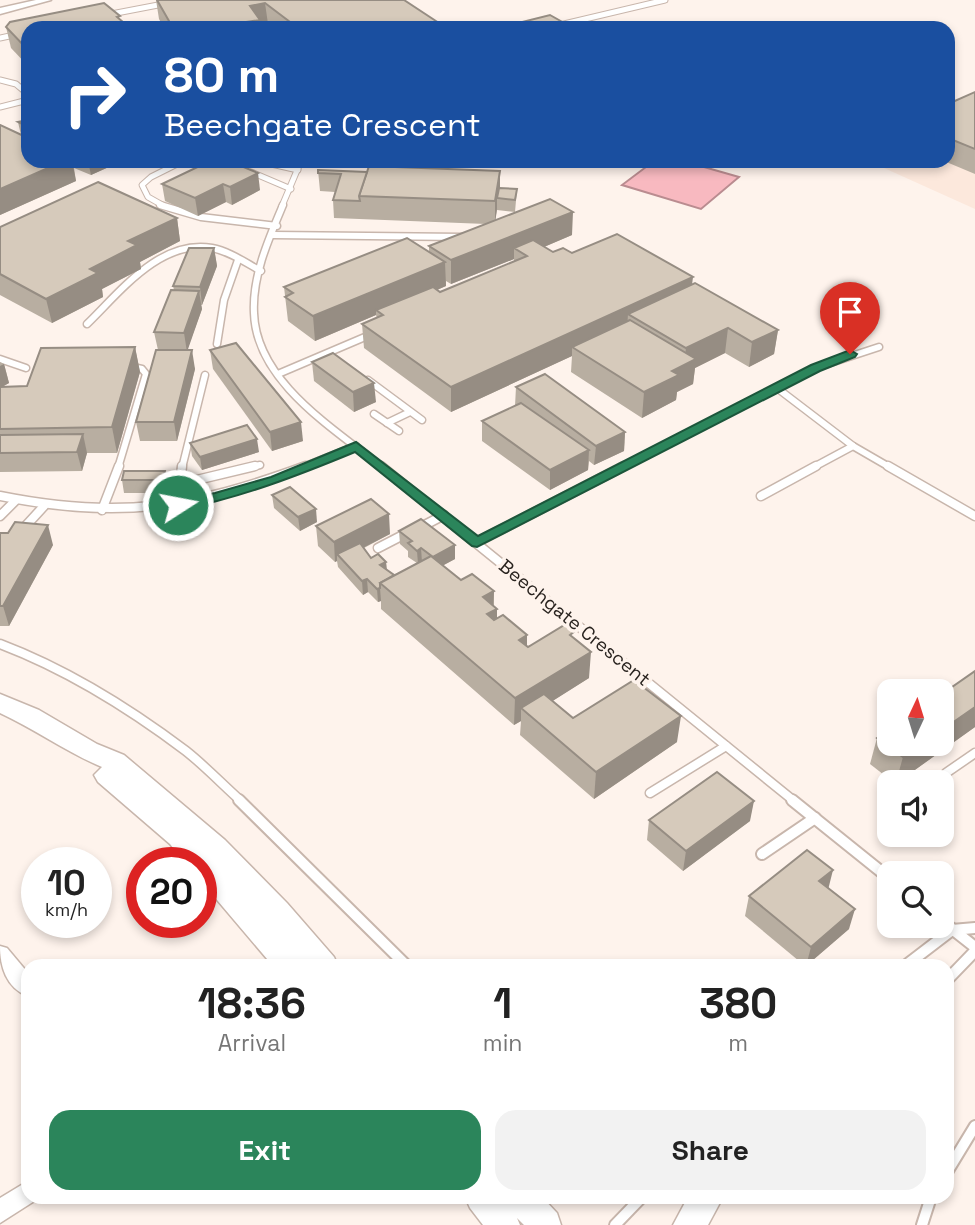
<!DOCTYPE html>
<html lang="en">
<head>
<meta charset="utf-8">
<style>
  :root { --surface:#fff; --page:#f2f2f2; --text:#222; --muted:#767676; --accent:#2b855b }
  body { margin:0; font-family:"Space Grotesk",sans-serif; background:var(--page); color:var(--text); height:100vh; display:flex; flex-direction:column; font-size:26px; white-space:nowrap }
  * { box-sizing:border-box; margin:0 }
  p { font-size:23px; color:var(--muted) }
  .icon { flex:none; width:38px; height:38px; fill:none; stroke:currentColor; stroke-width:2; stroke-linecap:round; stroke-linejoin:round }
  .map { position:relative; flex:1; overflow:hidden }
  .side { position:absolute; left:21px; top:959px; width:933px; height:245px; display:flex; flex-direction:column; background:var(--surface); border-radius:21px; box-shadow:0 4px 10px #0003 }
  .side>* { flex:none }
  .top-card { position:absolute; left:21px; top:21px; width:934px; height:147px; border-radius:21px; box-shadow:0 4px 10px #0003; background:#1a4fa0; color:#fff; overflow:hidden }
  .needle { width:46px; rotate:4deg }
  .buttons { position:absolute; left:877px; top:679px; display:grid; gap:14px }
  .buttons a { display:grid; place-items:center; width:77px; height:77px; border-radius:14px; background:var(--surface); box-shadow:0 4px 10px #0003; font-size:35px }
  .speed { position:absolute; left:21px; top:847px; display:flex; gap:14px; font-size:35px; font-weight:700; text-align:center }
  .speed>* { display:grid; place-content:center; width:91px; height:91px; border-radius:50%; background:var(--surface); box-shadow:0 4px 10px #0003; line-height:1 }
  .speed small { font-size:18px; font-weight:400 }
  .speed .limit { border:10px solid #d22; background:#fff; color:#111 }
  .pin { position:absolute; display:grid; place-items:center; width:60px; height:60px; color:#fff; margin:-72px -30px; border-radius:50% 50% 50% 0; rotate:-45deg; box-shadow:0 0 7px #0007 }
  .pin .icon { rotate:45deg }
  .me { position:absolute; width:77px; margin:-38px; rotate:79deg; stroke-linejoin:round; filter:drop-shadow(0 0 5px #0008) }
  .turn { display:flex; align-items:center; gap:24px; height:147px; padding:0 28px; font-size:32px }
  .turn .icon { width:91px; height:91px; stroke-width:2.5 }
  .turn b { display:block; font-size:49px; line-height:60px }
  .eta { display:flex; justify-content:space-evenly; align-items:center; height:119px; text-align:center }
  .eta b { font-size:42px; font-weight:700; line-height:49px }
  .cta { display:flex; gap:14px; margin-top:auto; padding:14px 28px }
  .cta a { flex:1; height:80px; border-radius:21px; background:var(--accent); color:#fff; font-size:28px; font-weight:700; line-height:80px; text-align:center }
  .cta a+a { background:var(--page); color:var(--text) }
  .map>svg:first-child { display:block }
  .built { fill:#fce8dc }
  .water { fill:#f8b9c0; stroke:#ba8c90; stroke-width:2 }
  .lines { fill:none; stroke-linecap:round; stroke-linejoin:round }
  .service-far3-casing { stroke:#c8b6ac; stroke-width:7 }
  .service-far2-casing { stroke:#c8b6ac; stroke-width:9 }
  .service-far1-casing { stroke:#c8b6ac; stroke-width:11 }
  .service-casing { stroke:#c8b6ac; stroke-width:14 }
  .minor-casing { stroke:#c8b6ac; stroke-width:3 }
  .secondary-casing { stroke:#c8b6ac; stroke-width:3 }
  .service-far3 { stroke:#fff; stroke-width:5 }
  .service-far2 { stroke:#fff; stroke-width:6 }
  .service-far1 { stroke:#fff; stroke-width:8 }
  .service { stroke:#fff; stroke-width:10 }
  .minor { fill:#fff; fill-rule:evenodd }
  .secondary { fill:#fff; fill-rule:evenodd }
  .wall { fill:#b8aea1; fill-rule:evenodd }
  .shaded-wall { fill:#968d83 }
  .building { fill:#d6cabb; stroke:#968d83; stroke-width:2 }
  .route { fill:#2b855b; stroke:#1c563b; stroke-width:2 }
  .labels { text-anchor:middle; stroke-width:7; stroke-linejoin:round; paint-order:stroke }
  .street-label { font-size:19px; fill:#29231f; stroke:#fef3ec }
</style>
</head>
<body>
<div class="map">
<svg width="975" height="1225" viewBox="0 0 975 1225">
  <rect width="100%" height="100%" fill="#fef3ec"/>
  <path class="built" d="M975,108V209L884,168L889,161H948Z"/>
  <path class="water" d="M654,161H683L739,177L701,209L622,185Z"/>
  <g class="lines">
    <defs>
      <g id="service-far3">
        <path d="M106,15L184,0"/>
        <path d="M547,28L665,0"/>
        <path d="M0,38L28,32"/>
        <path d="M0,80L16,84L28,94"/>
        <path d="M0,107L28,100"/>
        <path d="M258,161L298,170"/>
        <path d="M251,172L291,189"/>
        <path d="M164,206L148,197L142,185L151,177L183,161"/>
        <path d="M282,206L301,161"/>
      </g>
      <g id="service-far2">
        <path d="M160,205L201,217L277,226"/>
        <path d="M283,205C269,238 252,276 254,313C256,382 335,429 383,468"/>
        <path d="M273,235L463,237"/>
        <path d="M87,324C120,292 160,239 212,248C229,251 246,263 261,271"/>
        <path d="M217,344L224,300L238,260"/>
        <path d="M0,359L26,368"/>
        <path d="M278,374L372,334"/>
        <path d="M368,380L422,420"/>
        <path d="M777,388L853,446L891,468"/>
        <path d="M374,414L399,431"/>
        <path d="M387,423L410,412"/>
        <path d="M118,468L146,374L142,369L128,366"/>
        <path d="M182,468L205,375"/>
        <path d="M247,468L260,465"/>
        <path d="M301,468L356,446"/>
        <path d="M621,468L815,368L879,347"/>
        <path d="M812,468L853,446"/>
      </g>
      <g id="service-far1">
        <path d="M381,466L794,801"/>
        <path d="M888,466L975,516"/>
        <path d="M180,484L255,466"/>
        <path d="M0,496C119,520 192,508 306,466"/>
        <path d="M761,496L816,466"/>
        <path d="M178,505L182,466"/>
        <path d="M102,510L119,466"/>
        <path d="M0,516L16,500"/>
        <path d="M419,528L444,515"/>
        <path d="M22,530L44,506"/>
        <path d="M477,542L624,466"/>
        <path d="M378,548L407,533"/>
        <path d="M0,644C66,669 129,708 186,751C205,766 223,785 241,801"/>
        <path d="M946,773L975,753"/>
        <path d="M650,793L726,746"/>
      </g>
      <g id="service">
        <path d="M239,800L407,966"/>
        <path d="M792,800L889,878"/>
        <path d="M762,854L815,818"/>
        <path d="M942,921L975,947"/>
        <path d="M905,966L952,930L975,928"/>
        <path d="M947,980L975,951"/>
        <path d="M947,1172L975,1126"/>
        <path d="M615,1225L642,1197"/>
        <path d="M922,1225L931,1197"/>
      </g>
      <g id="minor">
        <path d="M36,0H51L0,14V8Z"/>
        <path d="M0,946L7,948L28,973V996C6,988 0,966 0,946Z"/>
        <path d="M28,1181V1197H37L36,1200L0,1223V1198Z"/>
      </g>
      <g id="secondary">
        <path d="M0,694L39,710L97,744L124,755L225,840L287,903L334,957L338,966H307L304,963L305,966H273L201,881V863H185L170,844L98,782L94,775L102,767C66,752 35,729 0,713Z"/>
        <path d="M465,1197H502L508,1204L505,1197H542L557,1213L561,1225H524L517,1218L520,1225H483L470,1208Z"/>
        <path d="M688,1197H723L708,1225H673Z"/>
      </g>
    </defs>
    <use href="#service-far3" class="service-far3-casing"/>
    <use href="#service-far2" class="service-far2-casing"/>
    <use href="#service-far1" class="service-far1-casing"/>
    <use href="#service" class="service-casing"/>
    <use href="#minor" class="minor-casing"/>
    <use href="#secondary" class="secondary-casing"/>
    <use href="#service-far3" class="service-far3"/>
    <use href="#service-far2" class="service-far2"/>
    <use href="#service-far1" class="service-far1"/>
    <use href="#service" class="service"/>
    <use href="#minor" class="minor"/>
    <use href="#secondary" class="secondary"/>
  </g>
  <g class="wall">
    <path d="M156,0H404L442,28H273L268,24L260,25L261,28H164L159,19Z"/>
    <path d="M6,27L28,28V66L11,48Z"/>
    <path d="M975,92V174L944,161H948V104Z"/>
    <path d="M28,120V161H122L91,175L74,168L76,181L0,215V125L21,135L18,122Z"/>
    <path d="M210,161L260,190L232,205L226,202L198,216L165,201L162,184Z"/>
    <path d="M318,170L500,188L517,189L515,212L497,210L495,220L572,235L544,247L553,252L572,253L692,285L778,330L774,354L749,367L725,353L695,368L693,384L677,392L676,400L642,418L571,372L572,356L451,412L364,348L362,324L377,318L376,315L315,341L288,321L284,287L429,252V246L486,224L334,218L333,200L335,192L320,191ZM514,259V261L440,292L437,290L446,286V281L451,284Z"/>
    <path d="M177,218L180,241L140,262L141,269L102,289L103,297L52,323L0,295V227Z"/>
    <path d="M214,248L217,266L202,305H201L202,309L187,350L195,369L177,441H140L136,422L158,350L154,332L174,290L173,286Z"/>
    <path d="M135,347L140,372L117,453H87L82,471L0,472V362L4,364L9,383L2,387L27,386Z"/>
    <path d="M210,350L303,441L272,451L213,369Z"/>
    <path d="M312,362L376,402L354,412L314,381Z"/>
    <path d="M516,387L625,432L624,451L594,465L589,461L588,470L550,490L482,441V421L515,406Z"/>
    <path d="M190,443L259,452L202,470L192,456Z"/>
    <path d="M165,471L168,484L165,493H124L122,480Z"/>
    <path d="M272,495L317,522L300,531L274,508Z"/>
    <path d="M316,526L390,534L364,548L371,558L386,562L387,570L394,575L417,563L408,557V551L400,544L399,531L455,545V559L443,565L461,580L494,591V606L497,618L527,635V646L574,639L589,678L552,701L573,718L677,742L594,799L520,735L521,721L514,725L381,609V601L378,602L368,592L363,595L338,567L337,561L335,562L318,546Z"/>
    <path d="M0,533L53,545L9,626H0Z"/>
    <path d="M975,671V727L898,782H893L870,764L877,738Z"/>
    <path d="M649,820L750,821L683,871L647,840Z"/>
    <path d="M828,888L849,929L806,966H805L745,916L749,896Z"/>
  </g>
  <g class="shaded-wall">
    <path d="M265,3L268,24L260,25L261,28H206L250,6Z"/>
    <path d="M64,161H72L76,181L0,215V189Z"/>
    <path d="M88,161H122L91,175Z"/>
    <path d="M500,171V194L497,198V209L495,224V201Z"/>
    <path d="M258,173L260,190L232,205L230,187Z"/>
    <path d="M223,184L226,202L198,216L195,198Z"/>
    <path d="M573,212L572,235L525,255L514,248V259L451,284V260Z"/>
    <path d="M177,218L180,241L140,262L141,269L102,289L103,297L52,323L46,299L128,241Z"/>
    <path d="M214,248L217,266L202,305L200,287Z"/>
    <path d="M445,262L446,286L381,314L376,310V315L315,341L313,316Z"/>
    <path d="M693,277L690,301L628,314L627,330L572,347V356L451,412V387Z"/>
    <path d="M199,291L202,309L187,352L184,333Z"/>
    <path d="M728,328L725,353L695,368L693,384L677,392L676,400L642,418L644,392L672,371L684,365L686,348Z"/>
    <path d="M778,330L774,354L749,367L752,342Z"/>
    <path d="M135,347L140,372L117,453L112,427Z"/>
    <path d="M192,350L195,369L177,441L174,422Z"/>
    <path d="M4,364L9,383L0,388V366Z"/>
    <path d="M374,383L376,402L354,412L353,392Z"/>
    <path d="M301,422L303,441L272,451L270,432Z"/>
    <path d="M625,432L624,451L594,465L596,446Z"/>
    <path d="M83,434L87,453L82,471L77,452Z"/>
    <path d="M257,439L259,452L202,470L200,457Z"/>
    <path d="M589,450L588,470L550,490V470Z"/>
    <path d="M165,471L168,484L165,493L163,480Z"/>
    <path d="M316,509L317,522L300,531L298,517Z"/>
    <path d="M389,514L390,534L341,559L337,554V561L335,562L334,542Z"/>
    <path d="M48,525L53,545L9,626L3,606Z"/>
    <path d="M455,545V559L433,571V557Z"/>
    <path d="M421,548L422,562L418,564L417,551Z"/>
    <path d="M386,562L387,575L380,565Z"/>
    <path d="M367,579L368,592L363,595L362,581Z"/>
    <path d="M380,588L381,601L378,602L377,589Z"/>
    <path d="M494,591L493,611L497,609V635L487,621L483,597Z"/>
    <path d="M527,635V661L519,640Z"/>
    <path d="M591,652L589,678L529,716L521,708V721L514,725L515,698Z"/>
    <path d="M975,707V727L898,782H896L903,757L923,744H942V730Z"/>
    <path d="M681,716L677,742L594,799L596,772Z"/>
    <path d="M754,801L750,821L683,871L686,851Z"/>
    <path d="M833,870L828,890L819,881Z"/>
    <path d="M855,909L849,929L806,966L811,947Z"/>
  </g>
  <g class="building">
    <path d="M157,0H404L442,25L430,28H298L265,3L250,6L260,20L206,28H173Z"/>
    <path d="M104,3L120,16L117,17L130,28H28V50L6,27L10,22Z"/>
    <path d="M550,15L573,28H515L510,25Z"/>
    <path d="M975,92V149L948,138V104Z"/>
    <path d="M28,120V127L18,122Z"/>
    <path d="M0,125L28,138V161H64L0,189Z"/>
    <path d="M210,161H229L258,173L230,187L223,184L195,198L162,184Z"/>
    <path d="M369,166L500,171L495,201L359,196Z"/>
    <path d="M318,170L367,172L359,196L360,201L333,200L341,174L318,173Z"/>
    <path d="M98,182L177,218L128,241L137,245L90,269L98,273L46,299L0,274V227Z"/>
    <path d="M499,188L517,189L515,200L497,198Z"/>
    <path d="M550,199L573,212L451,260L429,246Z"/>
    <path d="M617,234L693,277L451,387L362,324L383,315L376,310L433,287L440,292L527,256L514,248L533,240L553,252L563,248L572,253Z"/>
    <path d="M407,238L445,262L313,316L285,297L293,293L284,287Z"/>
    <path d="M189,248H214L200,287L173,286Z"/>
    <path d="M695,283L778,330L752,342L728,328L686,348L628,314Z"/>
    <path d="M171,290L199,291L184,333L154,332Z"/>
    <path d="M630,320L696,359L672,371L679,375L644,392L572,347Z"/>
    <path d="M236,343L301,422L270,432L210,350Z"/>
    <path d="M135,347L112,427L0,429V387L27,386L41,348Z"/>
    <path d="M156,350H192L174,422H136Z"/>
    <path d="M333,353L374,383L353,392L312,362Z"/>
    <path d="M545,374L625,432L596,446L516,387Z"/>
    <path d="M521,403L589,450L550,470L482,421Z"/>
    <path d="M247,425L257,439L200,457L190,443Z"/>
    <path d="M83,434L77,452L0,453V435Z"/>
    <path d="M124,471H165L163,480H122Z"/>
    <path d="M290,487L316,509L298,517L272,495Z"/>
    <path d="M371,499L389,514L334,542L316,526Z"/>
    <path d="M421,519L455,545L433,557L421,548L417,551L408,543L412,541L399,531Z"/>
    <path d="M15,522L48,525L3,606H0V533H8Z"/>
    <path d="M360,543L371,558L378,554L386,562L380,565L394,575L380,583V588L377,589L367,579L362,581L337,554Z"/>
    <path d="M431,556L461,580L472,574L494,591L483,597L497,609L487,614L494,620L503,615L527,635L519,640L528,647L566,624L575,631L570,635L591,652L515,698L380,583Z"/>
    <path d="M975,671V707L942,730V694Z"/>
    <path d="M634,680L681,716L596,772L521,708L544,694L573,718Z"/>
    <path d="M889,730V744H923L903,757L877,738Z"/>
    <path d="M717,772L754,801L686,851L649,820Z"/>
    <path d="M807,850L833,870L819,881L855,909L811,947L749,896Z"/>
  </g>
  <path class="route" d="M850,350L857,354L855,357L820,371L477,547L472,546L355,452C297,476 240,498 178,510L171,505L173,502L215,493L271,477L356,442L478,536L811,365Z"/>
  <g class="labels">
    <g class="street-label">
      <text transform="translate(575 622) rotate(39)" y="7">Beechgate Crescent</text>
    </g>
  </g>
</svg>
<div class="buttons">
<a><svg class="needle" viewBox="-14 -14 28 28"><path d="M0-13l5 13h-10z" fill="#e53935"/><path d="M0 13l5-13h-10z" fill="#767676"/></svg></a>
<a><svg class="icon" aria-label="sound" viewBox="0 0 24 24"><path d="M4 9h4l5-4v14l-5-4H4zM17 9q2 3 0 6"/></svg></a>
<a><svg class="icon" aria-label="search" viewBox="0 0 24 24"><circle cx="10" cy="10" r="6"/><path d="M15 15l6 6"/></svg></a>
</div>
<div class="speed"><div>10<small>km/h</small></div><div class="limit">20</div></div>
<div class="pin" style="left:850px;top:354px;background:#d93025"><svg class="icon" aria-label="arrive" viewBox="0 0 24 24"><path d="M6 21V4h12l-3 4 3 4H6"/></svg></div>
<svg class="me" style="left:178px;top:505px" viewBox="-20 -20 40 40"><circle r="17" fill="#2b855b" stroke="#fff" stroke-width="3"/><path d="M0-11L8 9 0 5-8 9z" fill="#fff"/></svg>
<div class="top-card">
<div class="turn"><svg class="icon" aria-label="right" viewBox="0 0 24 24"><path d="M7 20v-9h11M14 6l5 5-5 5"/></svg><div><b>80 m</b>Beechgate Crescent</div></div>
</div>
<section class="side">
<div class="eta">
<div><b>18:36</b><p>Arrival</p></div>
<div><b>1</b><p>min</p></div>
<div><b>380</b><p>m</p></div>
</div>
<div class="cta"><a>Exit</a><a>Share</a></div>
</section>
</div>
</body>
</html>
